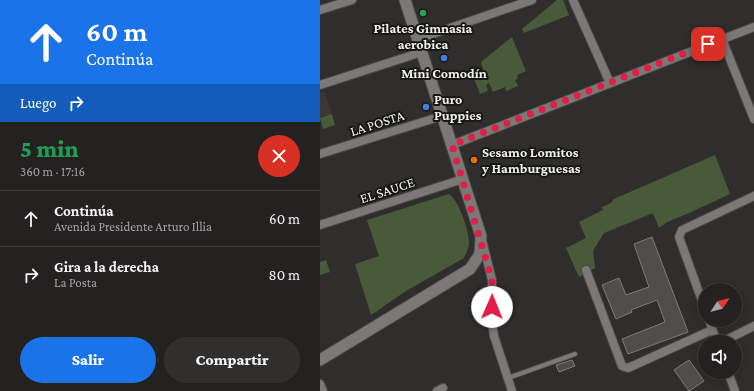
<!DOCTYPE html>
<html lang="es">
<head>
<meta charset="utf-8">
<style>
  :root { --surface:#242221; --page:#302f2e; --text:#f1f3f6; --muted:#a3a4a5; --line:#413f3f; --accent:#1a73e8 }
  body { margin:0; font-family:"Crimson Pro",serif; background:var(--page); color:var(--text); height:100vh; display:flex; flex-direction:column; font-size:15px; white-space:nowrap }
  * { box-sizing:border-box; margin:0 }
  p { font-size:13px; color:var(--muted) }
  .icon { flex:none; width:22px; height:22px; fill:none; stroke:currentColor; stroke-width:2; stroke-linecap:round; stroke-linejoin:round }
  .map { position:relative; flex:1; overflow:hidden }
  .drawer { display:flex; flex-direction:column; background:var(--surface); width:320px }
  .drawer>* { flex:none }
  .top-card { background:#1a73e8; color:#fff; overflow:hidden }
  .needle { width:26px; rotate:54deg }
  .fabs { position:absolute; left:378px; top:283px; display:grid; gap:8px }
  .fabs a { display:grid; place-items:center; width:44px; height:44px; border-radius:50%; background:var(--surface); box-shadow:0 2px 10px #0003,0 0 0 1px var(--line); font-size:20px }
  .pin { position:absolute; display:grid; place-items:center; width:34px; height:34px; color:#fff; margin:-17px; border-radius:8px; box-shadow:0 2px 6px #0006 }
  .me { position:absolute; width:44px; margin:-22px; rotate:1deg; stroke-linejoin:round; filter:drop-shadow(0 0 3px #0008) }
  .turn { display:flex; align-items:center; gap:14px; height:84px; padding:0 20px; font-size:18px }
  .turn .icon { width:52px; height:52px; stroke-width:2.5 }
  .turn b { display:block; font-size:28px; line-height:34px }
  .then { display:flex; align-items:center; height:38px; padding:0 20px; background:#0003; gap:8px; font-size:15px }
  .round { display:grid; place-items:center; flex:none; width:42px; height:42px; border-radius:21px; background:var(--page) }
  .overview { display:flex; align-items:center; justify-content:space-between; height:68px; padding:0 20px }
  h1 { font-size:24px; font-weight:800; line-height:30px; color:#1e9e55 }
  .action { display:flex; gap:8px; margin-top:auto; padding:8px 20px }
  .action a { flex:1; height:46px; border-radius:24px; background:var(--accent); color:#fff; font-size:16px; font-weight:800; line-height:46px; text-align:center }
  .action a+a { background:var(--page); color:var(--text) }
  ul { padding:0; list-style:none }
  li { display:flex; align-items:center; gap:12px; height:56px; padding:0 20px; border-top:1px solid var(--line) }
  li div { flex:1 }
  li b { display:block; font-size:15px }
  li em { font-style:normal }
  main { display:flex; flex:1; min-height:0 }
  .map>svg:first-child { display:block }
  .built { fill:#3c3830 }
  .green { fill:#495a3a }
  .building { fill:#504d4d; stroke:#7f7b7b }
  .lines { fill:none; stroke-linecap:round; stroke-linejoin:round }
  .lane-casing { stroke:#4c4a49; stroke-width:6 }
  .street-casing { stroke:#4c4a49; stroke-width:10 }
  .secondary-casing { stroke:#4c4a49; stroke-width:13 }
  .lane { stroke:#7b7976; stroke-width:4 }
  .street { stroke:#7b7976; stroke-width:8 }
  .secondary { stroke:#7b7976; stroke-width:11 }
  .route { stroke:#e11d48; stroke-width:7; stroke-dasharray:0 12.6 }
  .leisure-dot { fill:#2e9e5b; stroke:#171716; stroke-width:1.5 }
  .shop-dot { fill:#3f7fe0; stroke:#171716; stroke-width:1.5 }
  .food-dot { fill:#e8710a; stroke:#171716; stroke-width:1.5 }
  .labels { text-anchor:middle; stroke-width:4; stroke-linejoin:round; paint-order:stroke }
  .poi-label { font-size:14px; font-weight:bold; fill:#f1f0ef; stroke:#171716 }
  .street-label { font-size:14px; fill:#f1f0ef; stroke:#171716 }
</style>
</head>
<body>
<main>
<section class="drawer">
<div class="top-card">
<div class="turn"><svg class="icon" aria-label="ahead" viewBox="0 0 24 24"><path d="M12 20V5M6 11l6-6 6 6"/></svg><div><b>60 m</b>Continúa</div></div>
<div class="then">Luego<svg class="icon" aria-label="right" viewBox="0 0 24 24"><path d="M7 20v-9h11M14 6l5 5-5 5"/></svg></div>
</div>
<div class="overview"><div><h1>5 min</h1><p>360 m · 17:16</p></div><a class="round" style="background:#d93025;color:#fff"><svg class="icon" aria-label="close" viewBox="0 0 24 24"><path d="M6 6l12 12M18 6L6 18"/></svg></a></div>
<ul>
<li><svg class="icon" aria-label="ahead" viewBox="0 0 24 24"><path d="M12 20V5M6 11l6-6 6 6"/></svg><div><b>Continúa</b><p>Avenida Presidente Arturo Illia</p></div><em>60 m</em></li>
<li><svg class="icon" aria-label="right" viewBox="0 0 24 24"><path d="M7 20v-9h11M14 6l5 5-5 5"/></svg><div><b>Gira a la derecha</b><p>La Posta</p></div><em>80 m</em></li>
</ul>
<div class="action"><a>Salir</a><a>Compartir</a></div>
</section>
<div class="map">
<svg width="434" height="391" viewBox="0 0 434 391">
  <rect width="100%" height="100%" fill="#302e2c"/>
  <path class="built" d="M5,92L12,114L0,118V93Z"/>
  <g class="green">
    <path d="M237,0H243L249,15L204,33L202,29Z"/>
    <path d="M192,37L206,71L197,75L198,78L195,80L198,86L186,91L185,87L173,92L169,83L166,85L168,91L160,94L153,76L164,71L161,62Z"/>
    <path d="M12,114L15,125L3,129L0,118Z"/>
    <path d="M395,155L410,194L369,213L347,222L339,228L333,213L284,233L273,251L275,268L259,277L246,248L266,238L259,222L283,210L282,207L291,203L294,199Z"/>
    <path d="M129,194C139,201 149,230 149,243C149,248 146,253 144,258L86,291L51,315L35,264L59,256L47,220Z"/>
    <path d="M6,260L10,272L0,275V262Z"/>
  </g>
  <g class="building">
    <path d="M332,237L368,332L308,354L302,339L345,322L337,300L311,310L312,312L296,319L282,285L299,278L306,295L329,287L314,244Z"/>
    <path d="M252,360L255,366L239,372L236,365Z"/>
    <path d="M369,360L384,381L369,391L354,370Z"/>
  </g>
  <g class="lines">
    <defs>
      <path id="lane" d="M188,378L255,354"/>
      <g id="street">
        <path d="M253,0L290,83"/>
        <path d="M0,10L32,0"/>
        <path d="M98,39L212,0"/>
        <path d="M402,39L434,119"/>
        <path d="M0,85L102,52"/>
        <path d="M132,145L434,27"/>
        <path d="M0,154L122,116"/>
        <path d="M0,225L143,179"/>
        <path d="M163,244L172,280V321L174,336L192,391"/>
        <path d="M266,270L302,366L308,368L392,330"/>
        <path d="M385,309L359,237L362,230L434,196"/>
        <path d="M389,320L397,342"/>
        <path d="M402,342L434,326"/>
        <path d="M408,372L415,391"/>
        <path d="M0,384L3,391"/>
        <path d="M117,391L123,388"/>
      </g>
      <path id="secondary" d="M0,360L150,269L160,254L161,236L85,0"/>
    </defs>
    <use href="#lane" class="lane-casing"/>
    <use href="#street" class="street-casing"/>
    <use href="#secondary" class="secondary-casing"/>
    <use href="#lane" class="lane"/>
    <use href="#street" class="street"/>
    <use href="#secondary" class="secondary"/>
  </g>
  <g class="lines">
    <path class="route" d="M172,307V280L132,145L388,44"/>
  </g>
  <circle class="leisure-dot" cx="103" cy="13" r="4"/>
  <g class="shop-dot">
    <circle cx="124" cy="58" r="4"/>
    <circle cx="106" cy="107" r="4"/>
  </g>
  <circle class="food-dot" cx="154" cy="160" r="4"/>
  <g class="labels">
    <g class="poi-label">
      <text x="103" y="33">Pilates Gimnasia<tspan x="103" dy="16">aerobica</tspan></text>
      <text x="124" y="78">Mini Comodín</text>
      <text x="114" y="104" text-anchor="start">Puro<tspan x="114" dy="16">Puppies</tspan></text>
      <text x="162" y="157" text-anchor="start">Sesamo Lomitos<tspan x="162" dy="16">y Hamburguesas</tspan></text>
    </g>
    <g class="street-label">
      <text transform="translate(57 123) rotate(-18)" y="5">LA POSTA</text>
      <text transform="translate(67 190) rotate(-18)" y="5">EL SAUCE</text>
    </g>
  </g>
</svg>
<div class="fabs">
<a><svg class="needle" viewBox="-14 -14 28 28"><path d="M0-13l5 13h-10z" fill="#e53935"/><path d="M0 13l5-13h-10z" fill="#a3a4a5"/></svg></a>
<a><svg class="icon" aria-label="sound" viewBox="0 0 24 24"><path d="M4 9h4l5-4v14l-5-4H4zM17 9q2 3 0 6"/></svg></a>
</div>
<div class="pin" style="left:388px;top:44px;background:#d93025"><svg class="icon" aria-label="arrive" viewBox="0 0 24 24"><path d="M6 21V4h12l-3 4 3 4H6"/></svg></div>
<svg class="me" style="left:172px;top:307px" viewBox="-20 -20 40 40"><circle r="19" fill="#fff"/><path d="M0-13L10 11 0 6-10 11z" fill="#e11d48"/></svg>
</div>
</main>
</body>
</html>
